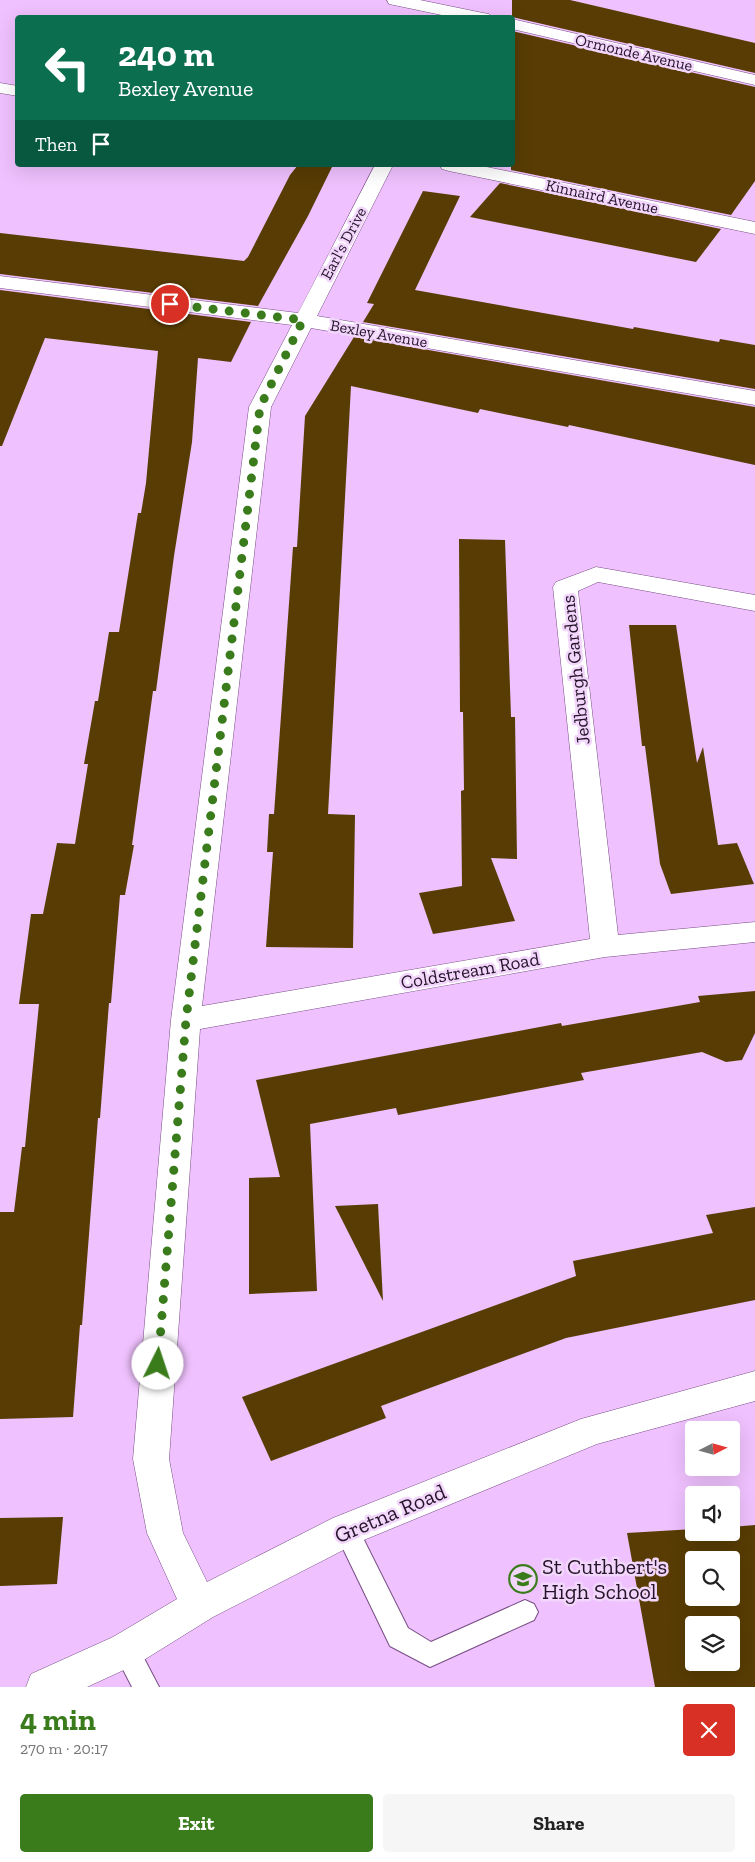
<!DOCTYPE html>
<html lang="en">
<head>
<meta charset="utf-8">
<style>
  :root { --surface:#fff; --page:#f6f6f6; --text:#222; --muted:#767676; --accent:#3a7c1c }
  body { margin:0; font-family:"Zilla Slab",serif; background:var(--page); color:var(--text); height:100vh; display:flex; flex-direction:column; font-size:19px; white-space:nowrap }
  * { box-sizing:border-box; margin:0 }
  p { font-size:16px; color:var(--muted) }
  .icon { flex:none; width:28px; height:28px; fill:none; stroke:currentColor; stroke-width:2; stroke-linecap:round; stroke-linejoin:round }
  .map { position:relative; height:1687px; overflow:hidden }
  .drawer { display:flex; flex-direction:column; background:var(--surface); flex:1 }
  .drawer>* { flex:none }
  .hud { position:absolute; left:15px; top:15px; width:500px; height:152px; border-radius:5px; box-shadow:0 5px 20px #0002; background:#0b6e4f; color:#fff; overflow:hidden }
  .needle { width:32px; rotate:84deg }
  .buttons { position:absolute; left:685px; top:1421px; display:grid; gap:10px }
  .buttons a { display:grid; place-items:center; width:55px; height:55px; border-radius:5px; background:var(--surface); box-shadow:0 5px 20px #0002; font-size:25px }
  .pin { position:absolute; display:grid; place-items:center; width:42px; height:42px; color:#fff; margin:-21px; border:2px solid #fff; border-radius:50%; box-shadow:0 1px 5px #0007 }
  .me { position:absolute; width:55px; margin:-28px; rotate:4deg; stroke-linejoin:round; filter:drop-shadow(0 0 4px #0008) }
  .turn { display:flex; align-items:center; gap:18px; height:105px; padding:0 20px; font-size:22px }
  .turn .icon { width:65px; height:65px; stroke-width:2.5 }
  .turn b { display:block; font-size:35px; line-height:42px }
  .then { display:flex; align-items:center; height:48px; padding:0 20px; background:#0003; gap:10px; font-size:19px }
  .round { display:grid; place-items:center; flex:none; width:52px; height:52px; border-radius:5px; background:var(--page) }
  .overview { display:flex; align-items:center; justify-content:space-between; height:85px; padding:0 20px }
  h1 { font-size:30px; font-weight:800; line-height:38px; color:var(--accent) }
  .action { display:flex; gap:10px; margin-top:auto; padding:10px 20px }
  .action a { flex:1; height:58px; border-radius:5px; background:var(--accent); color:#fff; font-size:20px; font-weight:800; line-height:58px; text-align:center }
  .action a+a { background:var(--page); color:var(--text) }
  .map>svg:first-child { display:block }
  .building { fill:#583c03; fill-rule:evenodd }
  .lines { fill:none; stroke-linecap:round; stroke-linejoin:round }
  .service-casing { stroke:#774e84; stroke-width:2 }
  .minor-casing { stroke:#774e84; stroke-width:1 }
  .service { fill:#fff; fill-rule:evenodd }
  .minor { fill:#fff; fill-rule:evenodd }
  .route { stroke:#3a7c1c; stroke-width:9; stroke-dasharray:0 16.2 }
  .labels { text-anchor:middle; stroke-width:5; stroke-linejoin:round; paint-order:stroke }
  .far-street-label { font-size:16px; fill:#241329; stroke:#f2d6fb }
  .street-label { font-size:19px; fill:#241329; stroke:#f2d6fb }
  .near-street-label { font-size:22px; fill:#241329; stroke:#f2d6fb }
  .near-poi-label { font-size:22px; fill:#241329; stroke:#f2d6fb; text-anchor:start }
</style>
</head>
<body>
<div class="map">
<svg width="755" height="1687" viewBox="0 0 755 1687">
  <rect width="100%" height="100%" fill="#efc1fe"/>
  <g class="building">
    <path d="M512,0H570L755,43V73L512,17Z"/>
    <path d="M512,31L755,87V181L731,215L511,170Z"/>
    <path d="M298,165H333L308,216L258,306L0,274V233L244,261L248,257L290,175Z"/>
    <path d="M500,183L721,229L696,262L470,217Z"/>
    <path d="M423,191L460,196L415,290L633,329L634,327L719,342L720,339L755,345V389L363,322L374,304L367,303Z"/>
    <path d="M0,290L251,322L231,362L198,358L192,442L174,556L156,691H153L132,845H134L125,895H120L111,1003H109L100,1118H98L82,1325H80L73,1417L0,1419V1212H14L22,1147H25L39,1004H19L31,914H43L57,843L75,844L88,764H84L95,701H98L109,632H119L138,513H141L146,483L158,351L45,338L2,446H0Z"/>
    <path d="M354,337L755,407V465L569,425L568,427L480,409L478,413L351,386L328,814L355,815L353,948L266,947L273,852H267L269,814H274L293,547H297L305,416Z"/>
    <path d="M459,539L505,540L511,717H515L517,859L491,858L515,921L433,934L419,893L462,886L461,791L464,790L463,712H460Z"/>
    <path d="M629,625H676L697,763L703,747L718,845L737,843L754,884L671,894L660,864L645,746H642Z"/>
    <path d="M755,991V1033L742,1060L726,1062L702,1052L581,1073L584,1080L398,1115L396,1108L310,1124L317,1291L249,1294V1178L280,1177L256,1080L561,1023L562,1026L700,1002L698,996Z"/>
    <path d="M378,1204L383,1301L335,1206Z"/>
    <path d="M755,1207V1300L566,1338L381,1406L386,1418L271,1461L242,1397L576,1276L573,1261L713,1233L706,1215Z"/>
    <path d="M63,1517L57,1584L0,1586V1518Z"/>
    <path d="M755,1525V1687H655L627,1533L694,1529V1532H731V1527ZM694,1560H731V1598H694ZM694,1625H731V1662H694Z"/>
  </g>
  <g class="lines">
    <defs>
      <g id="service">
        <path d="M346,1519L355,1522L408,1628L431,1642L525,1600L534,1604L538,1612L534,1620L430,1667L390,1646L334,1530L337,1522Z"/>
        <path d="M126,1638L135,1641L159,1687H132L113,1650L117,1641Z"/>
      </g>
      <g id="minor">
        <path d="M387,0H420L483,13L489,14L491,18H456L389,4Z"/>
        <path d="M512,19L755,75V85L512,29Z"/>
        <path d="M0,83L18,86V96L0,93Z"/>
        <path d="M375,165H393L317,316L755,391V405L311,328L271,407L202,1006L590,939L553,587L556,582L596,567L755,595V611L598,582L578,591L618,935L755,922V942L605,957L200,1029L169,1459L183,1533L207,1582L333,1518L581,1419L755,1371V1401L597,1444L359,1542L213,1617L139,1663L87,1687H26L31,1674L113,1637L177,1599L147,1533L133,1459L171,1020L249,407L292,325L0,288V276L298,313Z"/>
        <path d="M440,165H477L755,222V234L449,171L442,169Z"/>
      </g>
    </defs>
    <use href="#service" class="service-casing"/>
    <use href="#minor" class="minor-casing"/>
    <use href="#service" class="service"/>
    <use href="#minor" class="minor"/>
  </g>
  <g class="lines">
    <path class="route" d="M158,1364L186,1020L260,407L303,320L170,304"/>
  </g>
  <defs>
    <symbol id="school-ring" viewBox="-11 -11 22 22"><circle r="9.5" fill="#f2d6fb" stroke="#3a7c1c" stroke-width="1.5"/><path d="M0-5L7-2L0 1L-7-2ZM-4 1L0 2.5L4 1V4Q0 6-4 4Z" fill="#3a7c1c"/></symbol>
  </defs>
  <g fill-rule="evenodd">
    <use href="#school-ring" x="507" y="1563" width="32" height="32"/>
  </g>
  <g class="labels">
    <g class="far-street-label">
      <text transform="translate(634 52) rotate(13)" y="6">Ormonde Avenue</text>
      <text transform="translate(602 196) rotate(12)" y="6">Kinnaird Avenue</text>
      <text transform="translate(343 243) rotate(-62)" y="6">Earl's Drive</text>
      <text transform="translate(379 333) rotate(10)" y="6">Bexley Avenue</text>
    </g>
    <g class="street-label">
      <text transform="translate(575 670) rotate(-96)" y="7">Jedburgh Gardens</text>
      <text transform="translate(470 970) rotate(-10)" y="7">Coldstream Road</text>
    </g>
    <g class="near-street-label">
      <text transform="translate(390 1513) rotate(-23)" y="8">Gretna Road</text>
    </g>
    <g class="near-poi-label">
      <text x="542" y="1574">St Cuthbert's<tspan x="542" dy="25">High School</tspan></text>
    </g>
  </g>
</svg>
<div class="buttons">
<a><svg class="needle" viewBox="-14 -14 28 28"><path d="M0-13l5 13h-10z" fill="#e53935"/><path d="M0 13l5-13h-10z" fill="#767676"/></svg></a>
<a><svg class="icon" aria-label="sound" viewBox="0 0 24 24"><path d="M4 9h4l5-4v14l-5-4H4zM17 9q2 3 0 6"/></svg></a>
<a><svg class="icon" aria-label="search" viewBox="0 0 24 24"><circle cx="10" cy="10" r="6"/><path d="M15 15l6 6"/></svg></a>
<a><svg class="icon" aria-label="layers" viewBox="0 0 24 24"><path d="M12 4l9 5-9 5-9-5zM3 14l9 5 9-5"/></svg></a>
</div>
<div class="pin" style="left:170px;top:304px;background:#d93025"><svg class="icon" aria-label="arrive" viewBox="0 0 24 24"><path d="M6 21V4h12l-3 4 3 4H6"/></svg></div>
<svg class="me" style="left:158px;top:1364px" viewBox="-20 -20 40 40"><circle r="19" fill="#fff"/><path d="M0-13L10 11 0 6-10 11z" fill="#3a7c1c"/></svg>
<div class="hud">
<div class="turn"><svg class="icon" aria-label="left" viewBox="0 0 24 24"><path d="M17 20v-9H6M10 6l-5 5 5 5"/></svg><div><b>240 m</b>Bexley Avenue</div></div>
<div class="then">Then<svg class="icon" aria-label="arrive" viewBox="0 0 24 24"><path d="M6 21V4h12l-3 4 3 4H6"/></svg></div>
</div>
</div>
<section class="drawer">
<div class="overview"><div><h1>4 min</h1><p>270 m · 20:17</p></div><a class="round" style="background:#d93025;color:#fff"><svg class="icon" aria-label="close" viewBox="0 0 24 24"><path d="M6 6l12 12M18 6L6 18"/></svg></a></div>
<div class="action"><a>Exit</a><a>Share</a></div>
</section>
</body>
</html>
